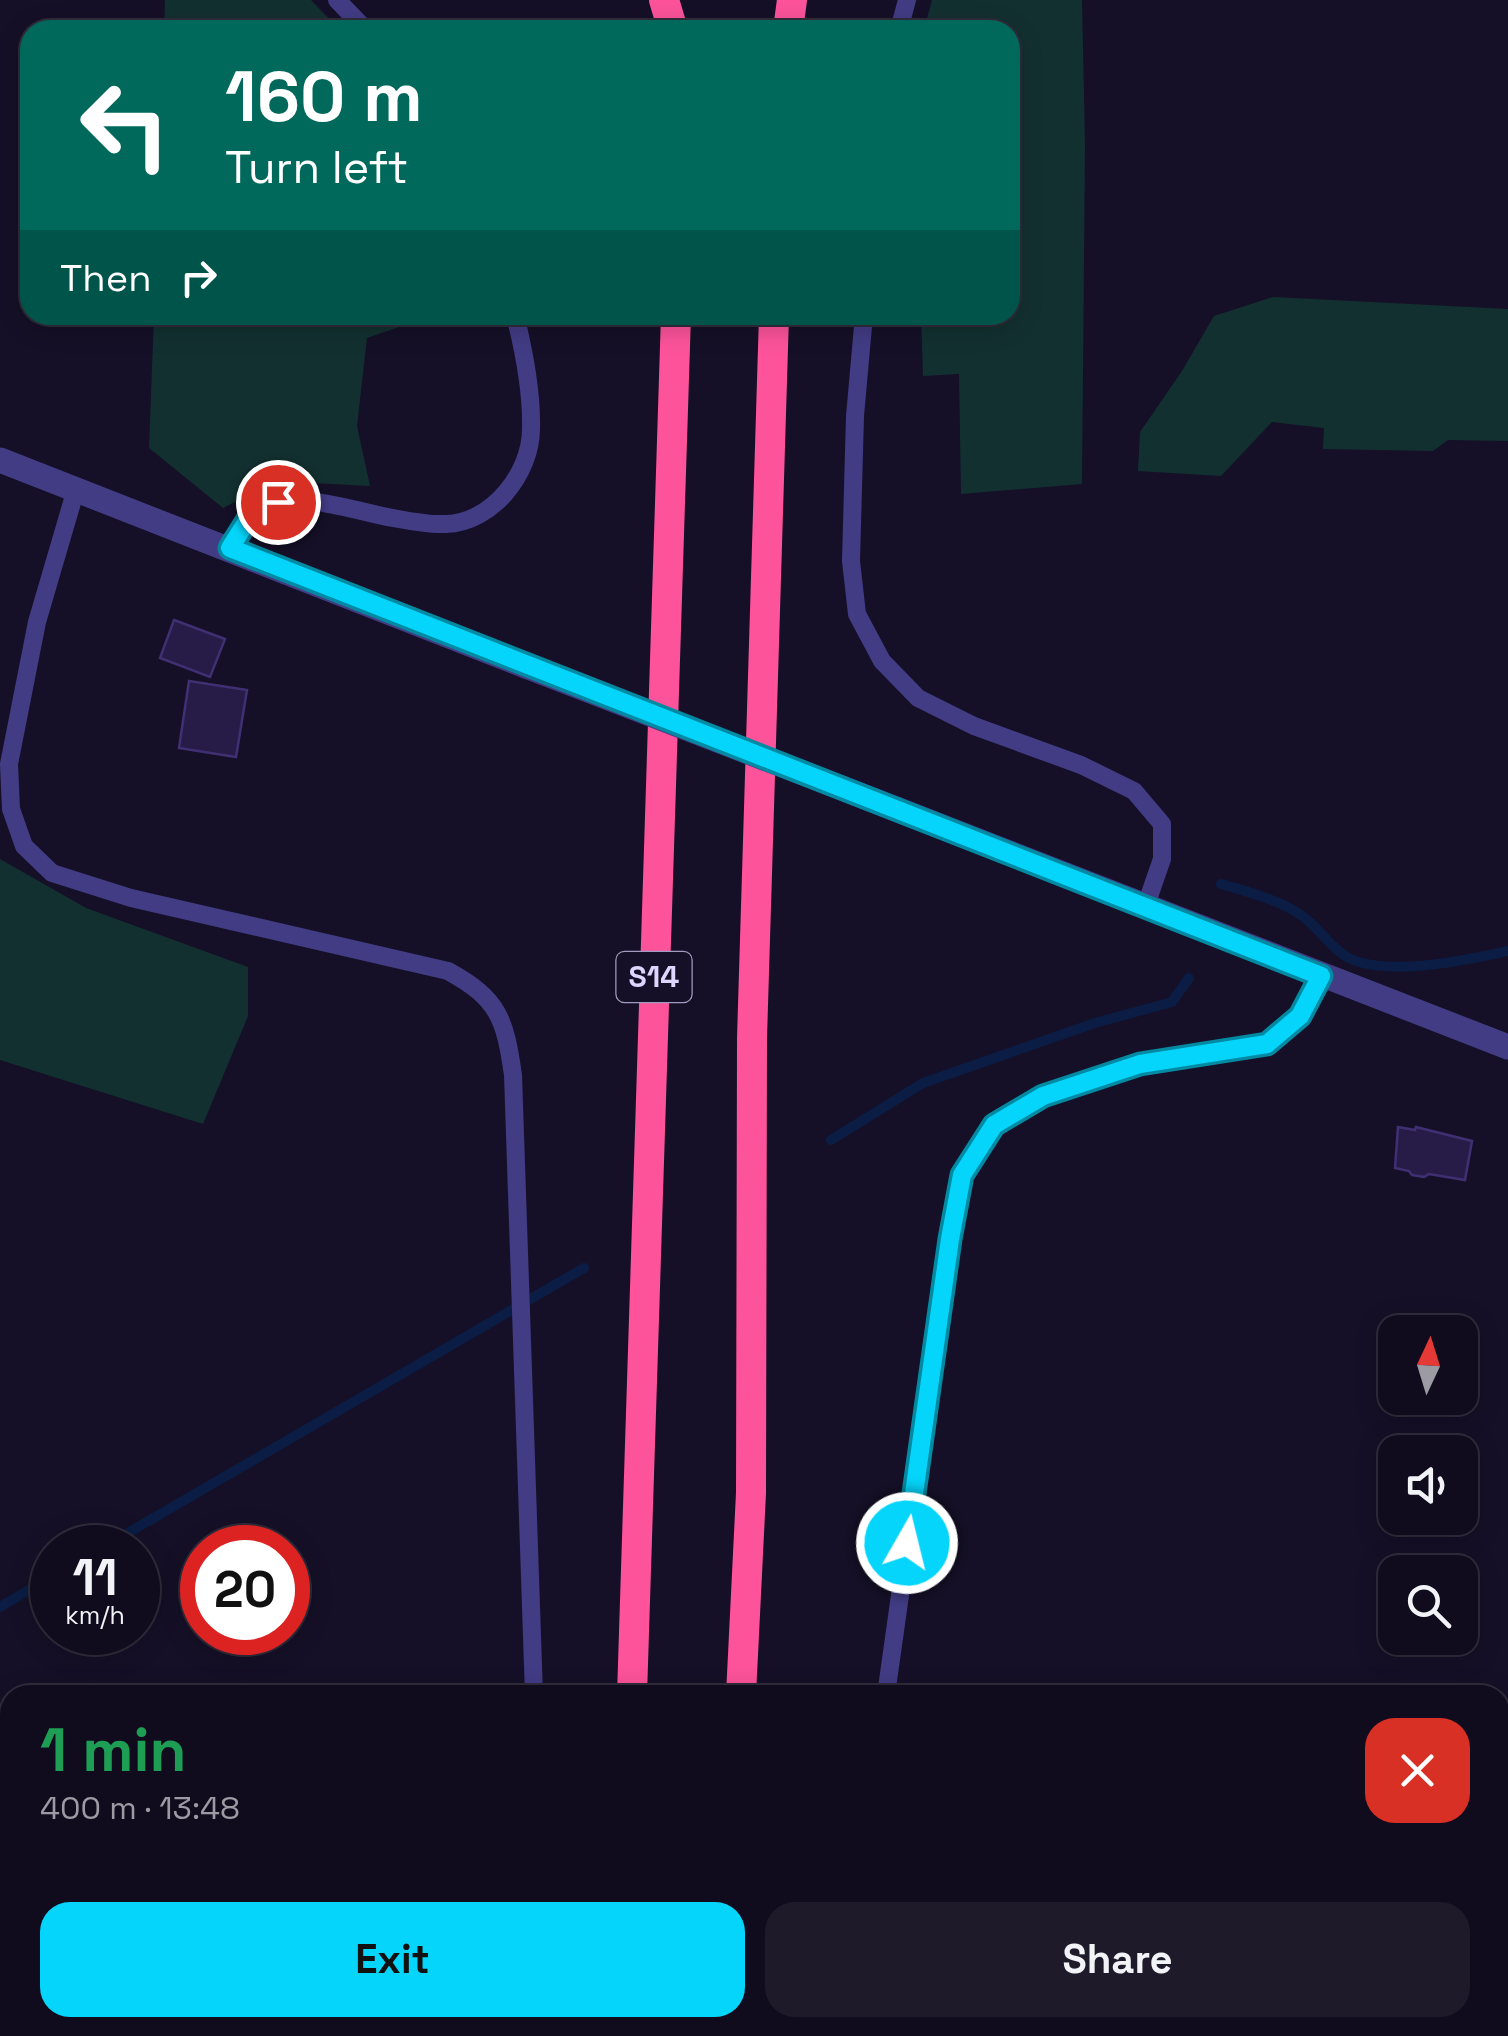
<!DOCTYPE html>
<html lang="en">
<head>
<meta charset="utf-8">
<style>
  :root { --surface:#100c1d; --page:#1e1a2a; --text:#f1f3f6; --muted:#9c9ba4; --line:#302c3b; --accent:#05d5fb }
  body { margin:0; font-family:"Space Grotesk",sans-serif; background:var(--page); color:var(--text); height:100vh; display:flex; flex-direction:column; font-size:38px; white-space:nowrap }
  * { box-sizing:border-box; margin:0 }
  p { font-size:32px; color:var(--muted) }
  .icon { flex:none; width:55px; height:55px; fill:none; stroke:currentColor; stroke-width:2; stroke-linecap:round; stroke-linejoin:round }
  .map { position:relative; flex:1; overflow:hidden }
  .panel { position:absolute; left:0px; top:1685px; width:1510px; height:352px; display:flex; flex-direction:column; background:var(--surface); border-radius:30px 30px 0 0; box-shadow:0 5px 25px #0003,0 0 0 2px var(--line) }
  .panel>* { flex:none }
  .top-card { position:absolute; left:20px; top:20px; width:1000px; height:305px; border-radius:30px; box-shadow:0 5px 25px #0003,0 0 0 2px var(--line); background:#00695c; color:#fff; overflow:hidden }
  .needle { width:65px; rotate:4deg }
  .tools { position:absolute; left:1378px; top:1315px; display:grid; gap:20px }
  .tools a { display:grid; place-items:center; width:100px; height:100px; border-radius:20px; background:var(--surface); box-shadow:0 5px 25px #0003,0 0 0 2px var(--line); font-size:50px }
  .speed { position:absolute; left:30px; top:1525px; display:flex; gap:20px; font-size:50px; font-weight:700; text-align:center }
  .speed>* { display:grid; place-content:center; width:130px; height:130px; border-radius:50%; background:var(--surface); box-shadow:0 5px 25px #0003,0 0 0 2px var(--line); line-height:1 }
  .speed small { font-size:25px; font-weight:400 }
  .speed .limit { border:15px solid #d22; background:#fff; color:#111 }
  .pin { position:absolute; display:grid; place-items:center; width:85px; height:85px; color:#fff; margin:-42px; border:5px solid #fff; border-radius:50%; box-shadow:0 2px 10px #0007 }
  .me { position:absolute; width:110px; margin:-55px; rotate:8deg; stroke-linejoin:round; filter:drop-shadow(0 0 8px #0008) }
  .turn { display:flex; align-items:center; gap:35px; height:210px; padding:0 40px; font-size:45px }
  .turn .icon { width:130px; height:130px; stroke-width:2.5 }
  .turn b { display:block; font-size:70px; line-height:85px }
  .then { display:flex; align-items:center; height:95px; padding:0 40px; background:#0003; gap:20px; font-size:38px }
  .round { display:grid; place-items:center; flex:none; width:105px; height:105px; border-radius:30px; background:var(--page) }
  .summary { display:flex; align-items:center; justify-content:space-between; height:170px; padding:0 40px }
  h1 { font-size:60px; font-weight:800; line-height:75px; color:#1e9e55 }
  .button { display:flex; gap:20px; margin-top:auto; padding:20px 40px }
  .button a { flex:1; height:115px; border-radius:30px; background:var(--accent); color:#111; font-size:40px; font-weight:800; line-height:115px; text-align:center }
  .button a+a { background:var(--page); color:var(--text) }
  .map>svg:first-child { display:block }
  .green { fill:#133030 }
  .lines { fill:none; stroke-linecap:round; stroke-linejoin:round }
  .stream { stroke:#0b1d44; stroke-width:10 }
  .building { fill:#271c47; stroke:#402f73; stroke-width:2.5 }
  .service { stroke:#423c85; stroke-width:18 }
  .tertiary { stroke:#423c85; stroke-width:25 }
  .motorway { stroke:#fc539b; stroke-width:30 }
  .tertiary-bridge { stroke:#423c85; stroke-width:25 }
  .route-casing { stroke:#038aa3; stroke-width:25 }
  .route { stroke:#05d5fb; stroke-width:18 }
  .labels { text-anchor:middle; stroke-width:10; stroke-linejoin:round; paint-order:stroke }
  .shield { fill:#151027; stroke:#a19bbe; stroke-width:2.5 }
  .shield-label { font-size:30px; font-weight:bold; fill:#ddd6fe }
</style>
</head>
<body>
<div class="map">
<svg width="1508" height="2036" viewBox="0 0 1508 2036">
  <rect width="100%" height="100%" fill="#151027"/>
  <g class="green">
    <path d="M165,0H311L340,30H164Z"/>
    <path d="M932,0H1082L1085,144L1082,484L961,494L959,374L923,376L921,315H1010V30H924Z"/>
    <path d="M1273,297L1508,309V441L1448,440L1433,451L1323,449L1324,428L1272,422L1221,476L1138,471L1140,432L1182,371L1214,316Z"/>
    <path d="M154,315H434L367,338L357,426L370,486L276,481L223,508L149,448Z"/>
    <path d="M0,859L86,908L248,967V1016L203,1124L0,1060Z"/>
  </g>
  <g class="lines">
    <g class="stream">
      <path d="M1221,884C1248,892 1277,899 1301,915C1318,926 1329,947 1347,957C1385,978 1466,960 1508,951"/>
      <path d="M831,1140L923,1083L1095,1023L1172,1002L1189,978"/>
      <path d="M102,1548L584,1268"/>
      <path d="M0,1607L52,1576"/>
    </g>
  </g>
  <g class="building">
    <path d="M174,620L225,639L210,677L160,658Z"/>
    <path d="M189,681L247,690L236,757L179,748Z"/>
    <path d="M1398,1127L1415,1130L1416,1127L1472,1141L1465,1180L1429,1174L1424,1177L1412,1175L1409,1171L1395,1168Z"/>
  </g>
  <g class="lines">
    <g class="service">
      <path d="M337,0L366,30"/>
      <path d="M899,30L907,0"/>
      <path d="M864,315L855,416L851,561L857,614L882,661L918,698L974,726L1081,765L1134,791L1162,824V859L1145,908"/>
      <path d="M76,489L37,622L9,764L11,809L24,846L52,873L131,898L448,971C499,999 505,1019 513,1075L534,1695"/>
      <path d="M230,548C242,529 254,507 278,502C310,495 360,512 393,518C409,521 429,525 446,524C492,523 531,473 531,429C532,392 524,351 515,315"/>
      <path d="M886,1695L950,1239L962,1175L994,1125L1043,1096L1140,1064L1267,1044L1300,1016L1321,976"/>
      <path d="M532,2036L533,2028"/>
      <path d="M839,2036L840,2028"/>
    </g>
    <g class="tertiary">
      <path d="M0,460L526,666"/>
      <path d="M896,809L1508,1047"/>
    </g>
    <g class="motorway">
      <path d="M664,0L673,30"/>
      <path d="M788,30L792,0"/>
      <path d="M632,1695L676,315"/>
      <path d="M741,1695L751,1493L752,1038L774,315"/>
      <path d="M620,2036L621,2028"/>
      <path d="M722,2036L723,2028"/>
    </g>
    <path class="tertiary-bridge" d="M526,666L896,809"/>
  </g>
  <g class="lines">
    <defs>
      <path id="route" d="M278,502L249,518L230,548L1321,976L1300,1016L1267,1044L1140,1064L1043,1096L994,1125L962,1175L950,1239L907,1543"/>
    </defs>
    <use href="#route" class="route-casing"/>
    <use href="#route" class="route"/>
  </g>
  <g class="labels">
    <rect class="shield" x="616.5" y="952" width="75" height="50" rx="8"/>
    <g class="shield-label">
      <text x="654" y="987">S14</text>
    </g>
  </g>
</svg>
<div class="tools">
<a><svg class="needle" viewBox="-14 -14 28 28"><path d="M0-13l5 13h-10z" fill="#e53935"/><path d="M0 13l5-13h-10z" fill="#9c9ba4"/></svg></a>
<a><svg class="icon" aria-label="sound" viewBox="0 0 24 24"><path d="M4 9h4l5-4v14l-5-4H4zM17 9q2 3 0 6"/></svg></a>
<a><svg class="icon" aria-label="search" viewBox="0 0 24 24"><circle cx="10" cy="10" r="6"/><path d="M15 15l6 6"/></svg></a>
</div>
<div class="speed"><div>11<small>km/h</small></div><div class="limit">20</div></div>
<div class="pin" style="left:278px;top:502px;background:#d93025"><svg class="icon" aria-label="arrive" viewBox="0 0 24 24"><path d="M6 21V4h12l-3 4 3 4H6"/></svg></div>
<svg class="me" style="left:907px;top:1543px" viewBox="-20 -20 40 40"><circle r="17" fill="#05d5fb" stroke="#fff" stroke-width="3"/><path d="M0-11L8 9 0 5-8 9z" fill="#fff"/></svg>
<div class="top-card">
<div class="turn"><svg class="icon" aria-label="left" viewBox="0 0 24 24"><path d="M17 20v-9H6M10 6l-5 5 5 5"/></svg><div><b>160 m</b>Turn left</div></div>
<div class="then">Then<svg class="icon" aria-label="right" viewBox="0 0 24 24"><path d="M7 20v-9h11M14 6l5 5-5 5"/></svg></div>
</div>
<section class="panel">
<div class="summary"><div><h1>1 min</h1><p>400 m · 13:48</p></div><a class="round" style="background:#d93025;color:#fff"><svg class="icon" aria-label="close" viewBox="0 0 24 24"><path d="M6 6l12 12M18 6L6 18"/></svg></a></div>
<div class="button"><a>Exit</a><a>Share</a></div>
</section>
</div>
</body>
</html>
